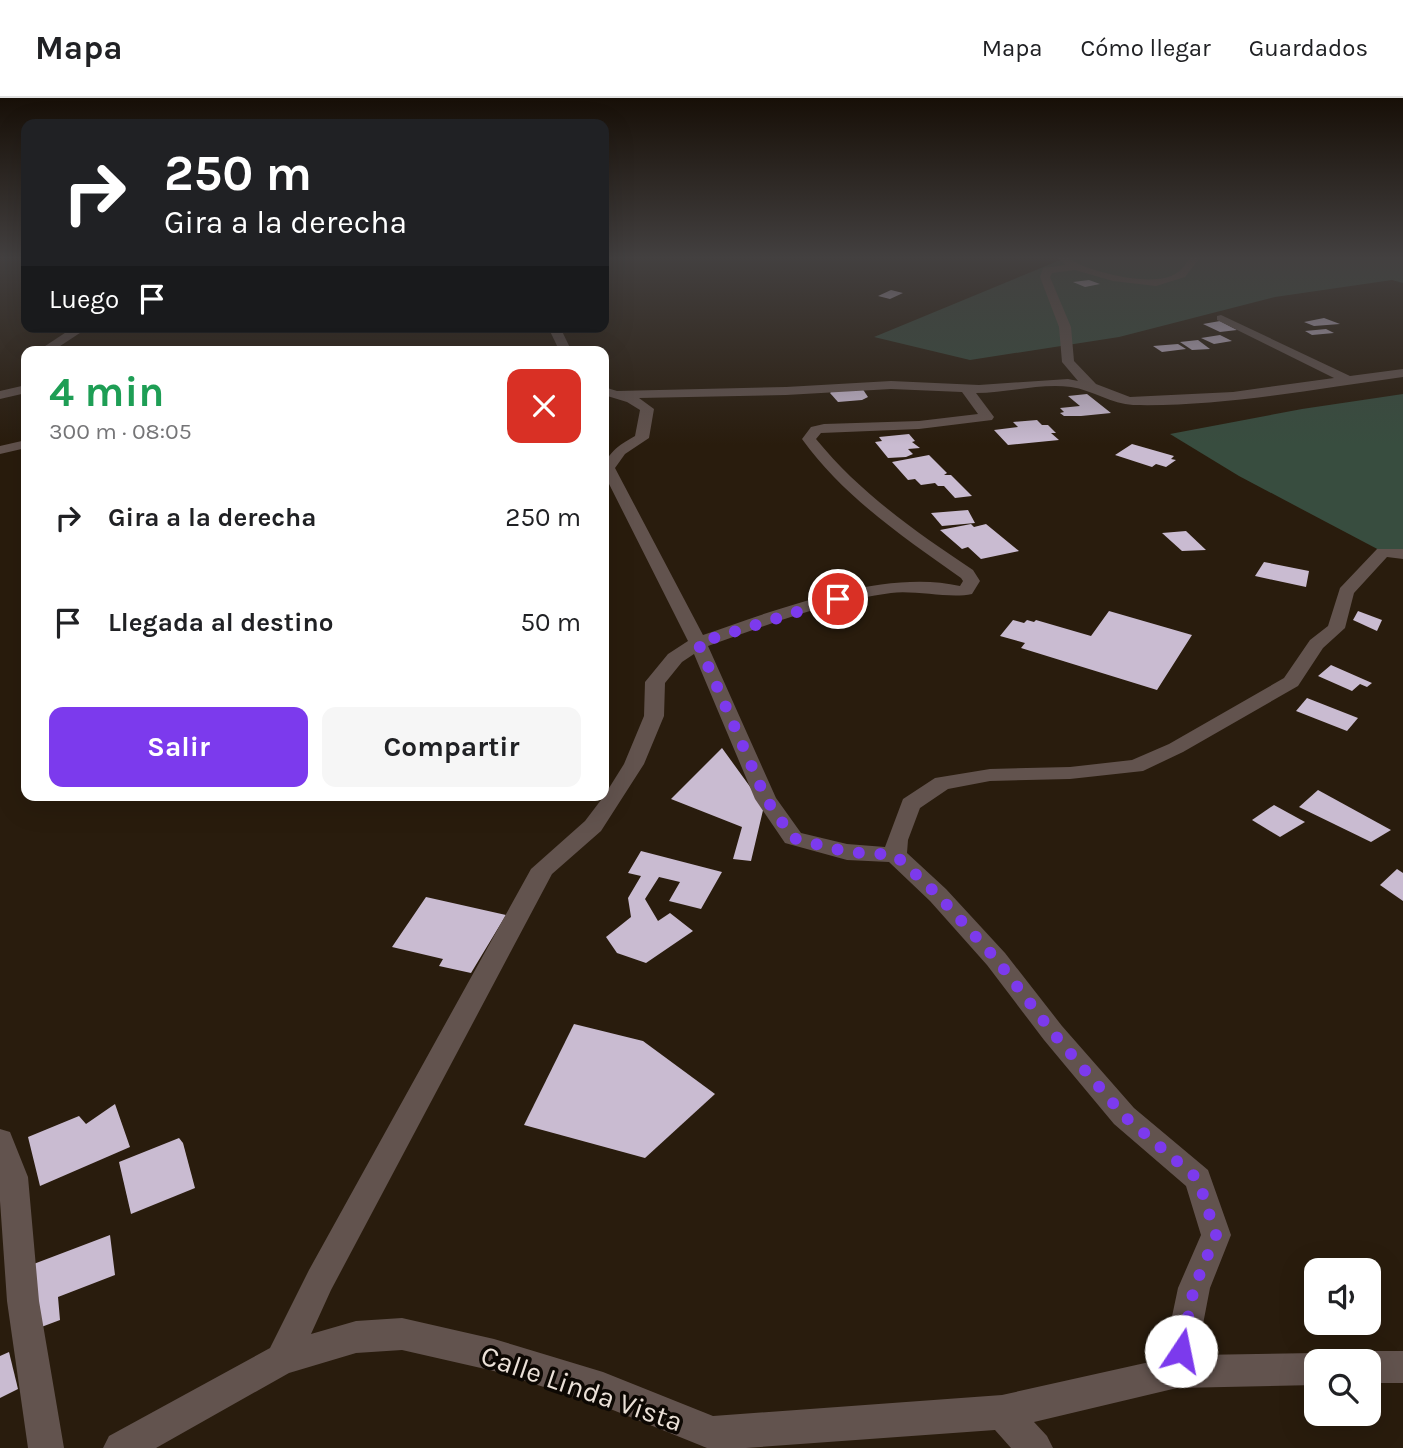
<!DOCTYPE html>
<html lang="es">
<head>
<meta charset="utf-8">
<style>
  :root { --surface:#fff; --page:#f6f6f6; --text:#202124; --muted:#757577; --line:#e0e0e0; --accent:#7c3aed }
  body { margin:0; font-family:Karla,sans-serif; background:var(--page); color:var(--text); height:100vh; display:flex; flex-direction:column; font-size:26px; white-space:nowrap }
  * { box-sizing:border-box; margin:0 }
  p { font-size:23px; color:var(--muted) }
  .icon { flex:none; width:38px; height:38px; fill:none; stroke:currentColor; stroke-width:2; stroke-linecap:round; stroke-linejoin:round }
  .map { position:relative; flex:1; overflow:hidden }
  .panel { position:absolute; left:21px; top:248px; width:588px; height:455px; display:flex; flex-direction:column; background:var(--surface); border-radius:14px; box-shadow:0 7px 28px #0002 }
  .panel>* { flex:none }
  .banner { position:absolute; left:21px; top:21px; width:588px; height:214px; border-radius:14px; box-shadow:0 7px 28px #0002; background:#202124; color:#fff; overflow:hidden }
  .buttons { position:absolute; left:1304px; top:1160px; display:grid; gap:14px }
  .buttons a { display:grid; place-items:center; width:77px; height:77px; border-radius:14px; background:var(--surface); box-shadow:0 7px 28px #0002; font-size:35px }
  .pin { position:absolute; display:grid; place-items:center; width:60px; height:60px; color:#fff; margin:-30px; border:4px solid #fff; border-radius:50%; box-shadow:0 2px 7px #0007 }
  .me { position:absolute; width:77px; margin:-38px; rotate:11deg; stroke-linejoin:round; filter:drop-shadow(0 0 5px #0008) }
  .turn { display:flex; align-items:center; gap:24px; height:147px; padding:0 28px; font-size:32px }
  .turn .icon { width:91px; height:91px; stroke-width:2.5 }
  .turn b { display:block; font-size:49px; line-height:60px }
  .then { display:flex; align-items:center; height:66px; padding:0 28px; background:#0003; gap:14px; font-size:26px }
  .round { display:grid; place-items:center; flex:none; width:74px; height:74px; border-radius:14px; background:var(--page) }
  .summary { display:flex; align-items:center; justify-content:space-between; height:119px; padding:0 28px }
  h1 { font-size:42px; font-weight:700; line-height:52px; color:#1e9e55 }
  .action { display:flex; gap:14px; margin-top:auto; padding:14px 28px }
  .action a { flex:1; height:80px; border-radius:14px; background:var(--accent); color:#fff; font-size:28px; font-weight:700; line-height:80px; text-align:center }
  .action a+a { background:var(--page); color:var(--text) }
  ul { padding:0; list-style:none }
  li { display:flex; align-items:center; gap:21px; height:105px; padding:0 28px }
  li div { flex:1 }
  li b { display:block; font-size:26px }
  li em { font-style:normal }
  header { display:flex; align-items:center; gap:42px; box-sizing:border-box; height:98px; padding:0 35px; background:var(--surface); border-bottom:2px solid var(--line) }
  header strong { font-size:33px }
  nav { display:flex; gap:38px; margin-inline-start:auto; font-size:24px }
  .map>svg:first-child { display:block }
  .green { fill:#384d3f }
  .building { fill:#c9bbd1 }
  .lines { fill:none; stroke-linecap:round; stroke-linejoin:round }
  .minor { fill:#62534e; fill-rule:evenodd }
  .route { stroke:#7c3aed; stroke-width:12; stroke-dasharray:0 21.6 }
  .labels { text-anchor:middle; stroke-width:7; stroke-linejoin:round; paint-order:stroke }
  .near-street-label { font-size:28px; fill:#ebe1d8; stroke:#0d0803 }
</style>
</head>
<body>
<header>
<strong>Mapa</strong>
<nav><a>Mapa</a><a>Cómo llegar</a><a>Guardados</a></nav>
</header>
<div class="map">
<svg width="1403" height="1350" viewBox="0 0 1403 1350">
  <rect width="100%" height="100%" fill="#291c0d"/>
  <g class="green">
    <path d="M1070,158H1403V185L1392,182L1275,199L1119,239L970,262L874,239Z"/>
    <path d="M1403,296V456L1383,454L1239,378L1170,336L1302,311Z"/>
  </g>
  <g class="building">
    <path d="M1089,182L1100,186L1085,189L1073,184Z"/>
    <path d="M891,192L903,195L890,201L878,198Z"/>
    <path d="M1324,220L1340,226L1314,228L1304,224Z"/>
    <path d="M1220,223L1237,232L1220,234L1203,226Z"/>
    <path d="M1326,231L1334,235L1312,237L1305,233Z"/>
    <path d="M1220,237L1232,243L1214,246L1201,240Z"/>
    <path d="M1198,242L1210,251L1192,252L1180,244Z"/>
    <path d="M1178,246L1186,251L1162,254L1153,248Z"/>
    <path d="M862,290L868,299L862,302L838,304L830,295L834,291Z"/>
    <path d="M1087,296L1111,315L1081,318H1064L1060,315L1064,314L1060,310L1080,308L1068,298Z"/>
    <path d="M1037,322L1042,327H1048L1056,335H1051L1059,342L1008,347L994,332L1018,329L1013,324Z"/>
    <path d="M909,336L915,343L912,344L920,350L908,351L913,356L906,359L888,360L875,344L882,343L879,339Z"/>
    <path d="M1132,346L1174,358L1171,361L1176,362L1166,369L1156,366L1152,369L1115,357Z"/>
    <path d="M929,357L947,375L944,377H951L972,398L955,400L944,388H938L935,385L921,387L915,381L908,382L892,364Z"/>
    <path d="M968,412L975,425L942,428L931,415Z"/>
    <path d="M971,426L974,429L986,426L1019,453L981,461L968,449L962,451L940,432Z"/>
    <path d="M1186,433L1206,452L1182,453L1162,435Z"/>
    <path d="M1264,464L1309,473L1306,489L1255,478Z"/>
    <path d="M1109,513L1192,537L1157,592L1021,550L1025,545L1000,538L1013,522L1024,525L1027,522L1034,524L1036,522L1091,538Z"/>
    <path d="M1358,513L1382,522L1377,533L1353,522Z"/>
    <path d="M1331,567L1372,585L1367,589L1360,586L1352,593L1318,578Z"/>
    <path d="M1307,600L1358,620L1347,633L1296,613Z"/>
    <path d="M722,650L764,708L751,763L733,761L742,729L671,701Z"/>
    <path d="M1318,692L1391,732L1371,744L1299,709Z"/>
    <path d="M1274,707L1305,724L1280,739L1252,722Z"/>
    <path d="M641,753L722,774L701,811L669,803L680,784L659,779L645,801L658,823L670,815L693,833L646,865L617,855L606,839L631,819L628,800L641,778L628,775Z"/>
    <path d="M1397,771L1403,775V803L1380,787Z"/>
    <path d="M426,799L506,817L471,875L439,868L443,861L392,849Z"/>
    <path d="M574,926L643,943L715,996L645,1060L524,1027Z"/>
    <path d="M115,1006L130,1049L40,1088L28,1039L79,1018L86,1026Z"/>
    <path d="M179,1040L183,1045L195,1090L131,1116L119,1064Z"/>
    <path d="M110,1137L115,1177L58,1199L60,1222L36,1231L31,1167Z"/>
    <path d="M9,1254L18,1291L0,1300V1258Z"/>
  </g>
  <g class="lines">
    <g class="minor">
      <path d="M604,158H617L604,165Z"/>
      <path d="M1056,158C1069,158 1074,165 1086,169C1108,177 1156,189 1177,175C1183,171 1187,164 1191,158H1201L1185,179L1156,188L1113,183L1075,172L1052,175L1050,179L1071,229L1074,263L1096,286L1130,299L1233,294L1334,280L1217,222V218L1221,217L1350,278L1403,271V279C1314,291 1223,309 1133,307C1112,306 1092,292 1071,289C1040,285 1007,295 976,295L994,319L992,322L919,331L821,335L816,341C860,395 916,434 973,472L980,483L972,496C950,501 916,492 891,495C829,503 767,527 708,548L776,700L801,735L847,746L885,749L903,701L935,680L990,671L1070,669L1132,662L1169,646L1284,580L1310,542L1328,528L1340,490L1377,451H1403V461L1387,459L1354,495L1345,530L1323,550L1298,588L1183,654L1143,673L1070,681L990,683L948,691L920,710L908,742L907,755L946,791L1005,855L1062,928L1134,1010L1208,1072L1231,1137L1210,1190L1197,1257L1316,1255L1328,1259L1330,1264H1316V1287L1177,1290L1034,1324L1047,1338L1053,1350H1011L995,1332L746,1350H707L603,1308L494,1273L402,1252L356,1255L289,1275L156,1350H103L109,1338L270,1250L309,1172L531,771L585,723L604,698L624,666L644,618L645,584L668,556L688,543L604,376C604,356 619,347 635,338L640,312L627,304L604,297V289L617,293L786,289L891,283L979,287L1068,281L1078,283L1062,264L1059,229L1040,179L1043,170L1066,167ZM891,291L962,294L978,316L919,323L824,326L811,329L802,341C844,399 903,439 961,480L963,483L960,488C885,470 775,512 703,537L615,370L625,356L649,340L654,311L639,300L786,297ZM694,556L755,701L785,745L847,762L889,764L930,803L987,867L1044,942L1114,1026L1186,1088L1201,1137L1178,1190L1163,1261L1002,1297L713,1318L603,1274L494,1241L402,1220L356,1223L311,1236L331,1192L552,776L601,733L644,666L664,618L665,585L682,564Z"/>
      <path d="M74,229H89L51,254H36Z"/>
      <path d="M548,229H560L572,254H560Z"/>
      <path d="M26,287V295L0,301V293Z"/>
      <path d="M26,342V350L0,356V348Z"/>
      <path d="M0,1031L10,1034L28,1079L39,1203L64,1350H28L7,1203L0,1103Z"/>
      <path d="M1368,1253H1403V1285H1368V1264H1354L1356,1257Z"/>
    </g>
  </g>
  <linearGradient id="sky" x2="0" y2="1"><stop stop-color="#170f07"/><stop offset="0.46" stop-color="#434040"/><stop offset="1" stop-color="#434040" stop-opacity="0"/></linearGradient>
  <rect width="1403" height="347" fill="url(#sky)"/>
  <g class="lines">
    <path class="route" d="M838,501L698,545L766,701L793,740L847,754L895,757L938,797L996,861L1053,935L1124,1018L1198,1081L1216,1137L1194,1190L1181,1253"/>
  </g>
  <g class="labels">
    <g class="near-street-label">
      <text transform="translate(582 1290) rotate(19)" y="10">Calle Linda Vista</text>
    </g>
  </g>
</svg>
<div class="buttons">
<a><svg class="icon" aria-label="sound" viewBox="0 0 24 24"><path d="M4 9h4l5-4v14l-5-4H4zM17 9q2 3 0 6"/></svg></a>
<a><svg class="icon" aria-label="search" viewBox="0 0 24 24"><circle cx="10" cy="10" r="6"/><path d="M15 15l6 6"/></svg></a>
</div>
<div class="pin" style="left:838px;top:501px;background:#d93025"><svg class="icon" aria-label="arrive" viewBox="0 0 24 24"><path d="M6 21V4h12l-3 4 3 4H6"/></svg></div>
<svg class="me" style="left:1181px;top:1253px" viewBox="-20 -20 40 40"><circle r="19" fill="#fff"/><path d="M0-13L10 11 0 6-10 11z" fill="#7c3aed"/></svg>
<div class="banner">
<div class="turn"><svg class="icon" aria-label="right" viewBox="0 0 24 24"><path d="M7 20v-9h11M14 6l5 5-5 5"/></svg><div><b>250 m</b>Gira a la derecha</div></div>
<div class="then">Luego<svg class="icon" aria-label="arrive" viewBox="0 0 24 24"><path d="M6 21V4h12l-3 4 3 4H6"/></svg></div>
</div>
<section class="panel">
<div class="summary"><div><h1>4 min</h1><p>300 m · 08:05</p></div><a class="round" style="background:#d93025;color:#fff"><svg class="icon" aria-label="close" viewBox="0 0 24 24"><path d="M6 6l12 12M18 6L6 18"/></svg></a></div>
<ul>
<li><svg class="icon" aria-label="right" viewBox="0 0 24 24"><path d="M7 20v-9h11M14 6l5 5-5 5"/></svg><div><b>Gira a la derecha</b></div><em>250 m</em></li>
<li><svg class="icon" aria-label="arrive" viewBox="0 0 24 24"><path d="M6 21V4h12l-3 4 3 4H6"/></svg><div><b>Llegada al destino</b></div><em>50 m</em></li>
</ul>
<div class="action"><a>Salir</a><a>Compartir</a></div>
</section>
</div>
</body>
</html>
